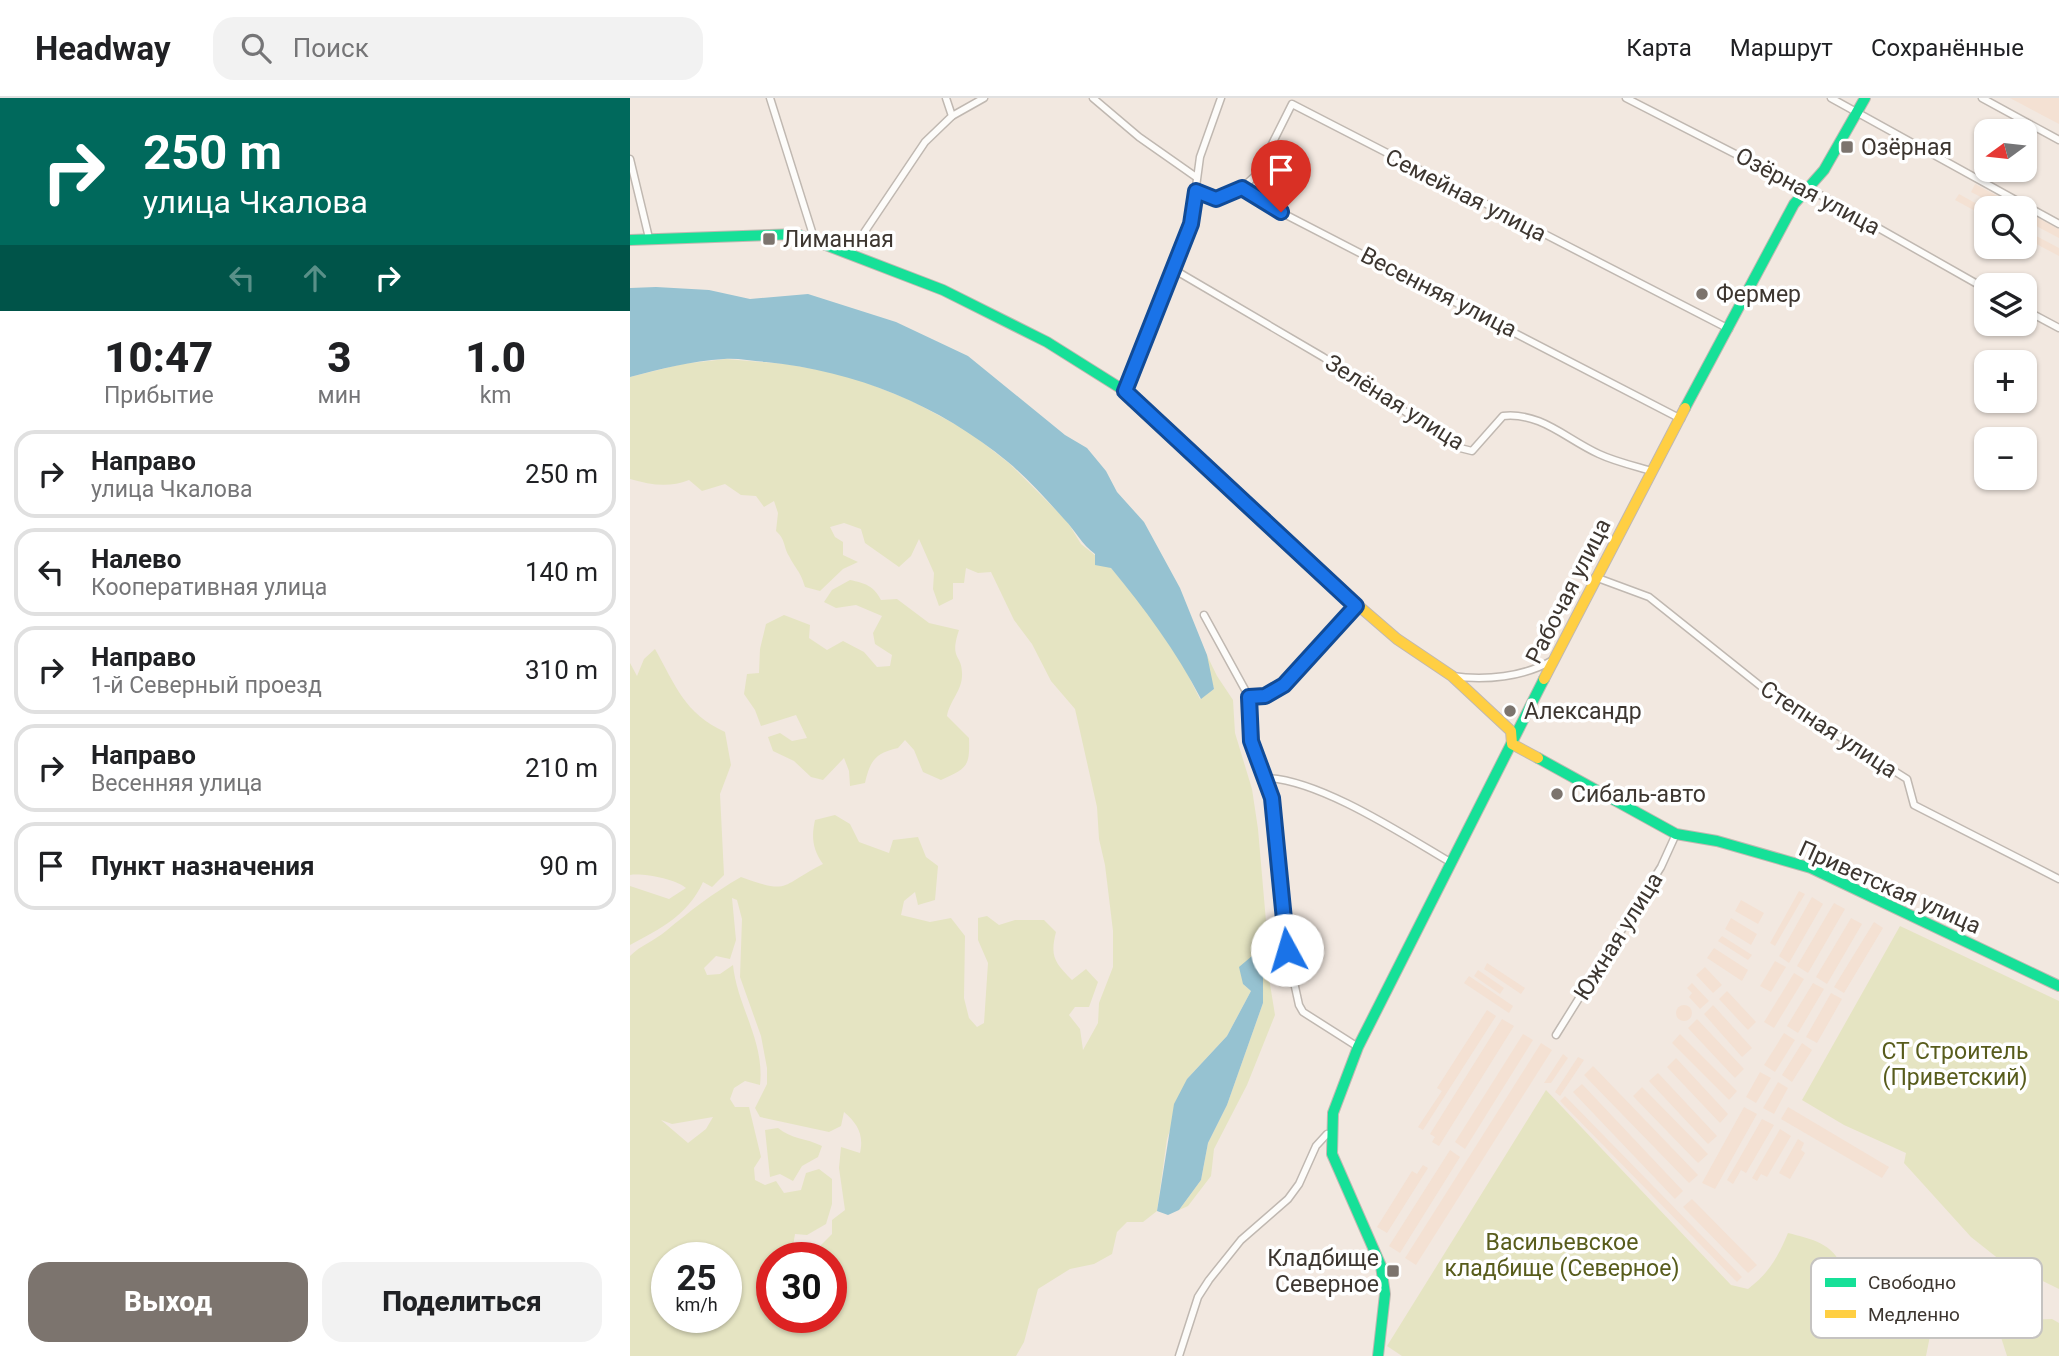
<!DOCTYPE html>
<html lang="ru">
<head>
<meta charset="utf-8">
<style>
  :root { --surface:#fff; --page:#f2f2f2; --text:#202124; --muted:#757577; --line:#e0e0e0; --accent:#7c746e }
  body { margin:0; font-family:Roboto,sans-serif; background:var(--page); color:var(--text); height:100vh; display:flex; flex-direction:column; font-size:26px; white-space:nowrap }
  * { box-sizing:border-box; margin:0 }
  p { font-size:23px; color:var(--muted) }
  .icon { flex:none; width:38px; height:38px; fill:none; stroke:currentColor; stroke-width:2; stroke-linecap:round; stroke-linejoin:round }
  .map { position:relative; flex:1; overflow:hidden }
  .side { display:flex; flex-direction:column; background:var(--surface); width:630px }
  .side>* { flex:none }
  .hud { background:#00695c; color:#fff; overflow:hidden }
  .needle { width:46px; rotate:255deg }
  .fabs { position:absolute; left:1344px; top:21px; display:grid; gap:14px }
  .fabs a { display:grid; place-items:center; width:63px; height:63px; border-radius:14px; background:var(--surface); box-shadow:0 2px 5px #0004; font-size:35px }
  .speed { position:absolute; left:21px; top:1144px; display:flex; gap:14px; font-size:35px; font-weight:700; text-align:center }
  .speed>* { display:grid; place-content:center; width:91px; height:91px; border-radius:50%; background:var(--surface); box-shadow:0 2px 5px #0004; line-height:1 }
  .speed small { font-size:18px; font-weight:400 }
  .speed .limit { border:10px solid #d22; background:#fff; color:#111 }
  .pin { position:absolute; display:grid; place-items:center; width:60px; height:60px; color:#fff; margin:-72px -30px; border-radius:50% 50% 50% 0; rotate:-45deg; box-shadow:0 0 7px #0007 }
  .pin .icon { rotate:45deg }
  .me { position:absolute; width:77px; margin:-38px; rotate:354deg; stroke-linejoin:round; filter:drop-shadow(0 0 5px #0008) }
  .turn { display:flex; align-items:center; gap:24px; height:147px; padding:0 28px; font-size:32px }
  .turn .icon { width:91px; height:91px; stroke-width:2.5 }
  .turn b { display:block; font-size:49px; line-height:60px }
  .lanes { display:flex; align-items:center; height:66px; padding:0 28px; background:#0003; justify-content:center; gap:35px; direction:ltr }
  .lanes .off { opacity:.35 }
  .eta { display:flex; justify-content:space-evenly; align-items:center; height:119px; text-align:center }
  .eta b { font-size:42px; font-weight:800; line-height:49px }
  .button { display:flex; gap:14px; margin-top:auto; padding:14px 28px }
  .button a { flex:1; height:80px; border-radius:21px; background:var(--accent); color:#fff; font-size:28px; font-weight:800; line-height:80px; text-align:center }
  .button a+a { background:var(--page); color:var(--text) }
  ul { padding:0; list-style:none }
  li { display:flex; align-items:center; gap:21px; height:88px; margin:0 14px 10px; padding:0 14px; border:4px solid var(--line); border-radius:21px }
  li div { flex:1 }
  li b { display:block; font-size:26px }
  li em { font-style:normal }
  header { display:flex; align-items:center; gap:42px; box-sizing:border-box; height:98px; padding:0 35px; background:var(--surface); border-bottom:2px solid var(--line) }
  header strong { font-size:33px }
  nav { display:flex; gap:38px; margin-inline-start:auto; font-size:24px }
  .search { width:490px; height:63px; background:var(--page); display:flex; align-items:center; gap:18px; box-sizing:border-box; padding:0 24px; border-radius:21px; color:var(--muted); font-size:26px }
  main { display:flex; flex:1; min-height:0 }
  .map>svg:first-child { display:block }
  .built { fill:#f4e1d3 }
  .green { fill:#e5e4c2; fill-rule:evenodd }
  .water { fill:#96c2d1 }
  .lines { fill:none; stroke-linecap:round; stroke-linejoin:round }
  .street-casing { stroke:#c0b8b1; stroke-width:9 }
  .fast-casing { stroke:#c0b8b1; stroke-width:12 }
  .slow-casing { stroke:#c0b8b1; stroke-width:12 }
  .street { stroke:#fdfcfa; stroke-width:6 }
  .fast { stroke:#16e098; stroke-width:10 }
  .slow { stroke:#ffcf43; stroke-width:10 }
  .route-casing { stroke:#114b97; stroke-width:18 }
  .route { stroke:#1a73e8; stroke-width:12 }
  .poi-dot { fill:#7c746e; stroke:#fff; stroke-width:2.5 }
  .labels { text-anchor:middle; stroke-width:7; stroke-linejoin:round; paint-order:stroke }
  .poi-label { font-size:23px; fill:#3d3630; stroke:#fff; text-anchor:start }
  .street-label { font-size:23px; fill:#3d3630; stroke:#fff }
  .park-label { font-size:23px; fill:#585c1c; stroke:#fff }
  .key { fill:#fff; stroke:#c5c3c1; stroke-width:2 }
  .key-label { font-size:19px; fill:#3d3630 }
</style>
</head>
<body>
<header>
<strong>Headway</strong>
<div class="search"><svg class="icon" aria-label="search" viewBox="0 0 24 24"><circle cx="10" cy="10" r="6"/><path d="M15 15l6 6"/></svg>Поиск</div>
<nav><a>Карта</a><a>Маршрут</a><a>Сохранённые</a></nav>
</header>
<main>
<section class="side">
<div class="hud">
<div class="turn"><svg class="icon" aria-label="right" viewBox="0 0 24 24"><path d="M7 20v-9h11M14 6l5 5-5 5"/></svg><div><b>250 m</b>улица Чкалова</div></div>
<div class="lanes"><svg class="icon off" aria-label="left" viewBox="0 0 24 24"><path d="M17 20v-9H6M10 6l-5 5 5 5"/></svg><svg class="icon off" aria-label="ahead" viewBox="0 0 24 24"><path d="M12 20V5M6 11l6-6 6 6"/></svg><svg class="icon" aria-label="right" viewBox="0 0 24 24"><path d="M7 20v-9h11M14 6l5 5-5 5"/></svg></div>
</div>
<div class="eta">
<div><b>10:47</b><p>Прибытие</p></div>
<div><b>3</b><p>мин</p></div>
<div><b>1.0</b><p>km</p></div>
</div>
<ul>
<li><svg class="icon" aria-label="right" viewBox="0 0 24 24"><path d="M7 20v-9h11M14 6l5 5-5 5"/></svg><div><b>Направо</b><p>улица Чкалова</p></div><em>250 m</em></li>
<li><svg class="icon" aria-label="left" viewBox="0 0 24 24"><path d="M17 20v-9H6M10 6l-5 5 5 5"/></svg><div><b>Налево</b><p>Кооперативная улица</p></div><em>140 m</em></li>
<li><svg class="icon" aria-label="right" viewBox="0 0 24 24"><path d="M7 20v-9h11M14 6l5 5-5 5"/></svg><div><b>Направо</b><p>1-й Северный проезд</p></div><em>310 m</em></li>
<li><svg class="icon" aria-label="right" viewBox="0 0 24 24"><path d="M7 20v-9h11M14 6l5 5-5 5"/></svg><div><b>Направо</b><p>Весенняя улица</p></div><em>210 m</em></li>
<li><svg class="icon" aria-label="arrive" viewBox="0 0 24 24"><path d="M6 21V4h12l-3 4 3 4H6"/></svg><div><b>Пункт назначения</b></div><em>90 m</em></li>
</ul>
<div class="button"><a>Выход</a><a>Поделиться</a></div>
</section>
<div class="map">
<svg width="1429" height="1258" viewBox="0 0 1429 1258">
  <rect width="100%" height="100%" fill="#f2e8e0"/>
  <g class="built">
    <path d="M1380,0H1429V26Z"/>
    <path d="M1345,86L1390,110H1373L1341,94Z"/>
    <path d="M1329,96L1356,111V119L1325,102Z"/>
    <path d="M1395,113L1429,131V140L1395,122Z"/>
    <path d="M1395,132L1429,150V158L1395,140Z"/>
    <path d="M1169,793L1175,796L1145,848L1140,845Z"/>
    <path d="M1182,799L1193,806L1159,865L1149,858Z"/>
    <path d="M1111,802L1134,815L1128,826L1105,813Z"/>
    <path d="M1204,805L1215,811L1178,875L1167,868Z"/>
    <path d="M1101,820L1127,836L1121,847L1095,831Z"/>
    <path d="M1221,820L1232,826L1197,886L1186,879Z"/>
    <path d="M1244,824L1253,830L1214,895L1204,889Z"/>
    <path d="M1092,838L1122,857L1118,862L1088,843Z"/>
    <path d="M1084,850L1118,872L1112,883L1077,860Z"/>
    <path d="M1145,863L1156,869L1141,894L1130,888Z"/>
    <path d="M857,865L895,890L891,896L854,871Z"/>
    <path d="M1075,869L1092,887L1083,895L1066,877Z"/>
    <path d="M848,872L874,890L870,896L844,878Z"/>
    <path d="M1164,875L1174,881L1144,930L1134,924Z"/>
    <path d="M839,878L883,908L879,915L834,885Z"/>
    <path d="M1062,885L1079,903L1070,911L1059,899L1062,895L1057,890Z"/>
    <path d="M1183,885L1194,891L1168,935L1157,928Z"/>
    <path d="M1097,893L1126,924L1118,932L1089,901Z"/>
    <path d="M1201,895L1212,901L1187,945L1176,939Z"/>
    <circle cx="1054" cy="915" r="8"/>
    <path d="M1083,907L1122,950L1112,959L1074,916Z"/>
    <path d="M857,912L866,918L793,1032L788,1029L812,993L807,990Z"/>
    <path d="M872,921L884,928L809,1048L802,1044L805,1039L800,1036Z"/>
    <path d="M1067,921L1114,971L1105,980L1058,930Z"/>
    <path d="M1154,935L1165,942L1145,974L1134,967Z"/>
    <path d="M893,936L903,942L835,1051L825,1044Z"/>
    <path d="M1050,936L1107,993L1099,1002L1042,945Z"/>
    <path d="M911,945L922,952L786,1167L775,1160Z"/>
    <path d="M1172,945L1182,952L1162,984L1152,977Z"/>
    <path d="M933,956L938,960L921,985H914Z"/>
    <path d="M948,959L954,962L930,998L925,994Z"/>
    <path d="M1046,960L1098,1016L1090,1025L1037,969Z"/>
    <path d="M963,968L1068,1077L1059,1085L954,977Z"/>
    <path d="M1130,974L1141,980L1126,1005L1116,999Z"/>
    <path d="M1028,975L1087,1038L1078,1046L1019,983Z"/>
    <path d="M1148,984L1158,990L1144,1016L1133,1010Z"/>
    <path d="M952,986L1053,1093L1045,1101L943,994Z"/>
    <path d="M1012,989L1078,1056L1068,1065L1003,998Z"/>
    <path d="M935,998L1112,1179L1107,1184L930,1003Z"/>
    <path d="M1114,1009L1127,1016L1085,1091L1072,1085Z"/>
    <path d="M1158,1009L1259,1069L1252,1080L1151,1021Z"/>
    <path d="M1132,1021L1144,1027L1116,1075L1111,1072L1103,1086L1097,1082Z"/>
    <path d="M1150,1031L1161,1038L1137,1079L1131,1076L1127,1083L1122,1080Z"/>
    <path d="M1168,1041L1174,1045L1171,1052L1175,1055L1160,1081L1149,1075Z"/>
    <path d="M820,1052L830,1059L770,1155L759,1148Z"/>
    <path d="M793,1067L798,1070L757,1135L747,1129L782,1073L787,1076Z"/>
    <path d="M1062,1101L1127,1167L1118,1175L1053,1109Z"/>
  </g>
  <g class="green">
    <path d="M96,261L156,266L217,277L280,302L338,333L380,366L437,423L451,446L481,470L515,511L553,567L570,601L584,591L570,543L587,578L603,602L605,635L622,691L628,731L637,835L629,845L638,874L645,917L617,987L584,1051L581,1078L558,1108L549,1112L571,1082L578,1045L597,1007L633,905V878L622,858L613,886L621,893L597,938L557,981L537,1041L527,1113L513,1124H497L487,1134L482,1156L464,1166L440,1171L408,1191L394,1244L386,1258H0V858C11,847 24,843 36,833C60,813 83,795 111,779C161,797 149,788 193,766C183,752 181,740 185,722L205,717L220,726L229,744L259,755L263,742L288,739L296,759L308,768L305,802L288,807L285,794L274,803L271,817L300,824L321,820L335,838L334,900L339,920L347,929L354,925L358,865L348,842V820L357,818L369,827L385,822H414L426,834C420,858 424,864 442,882L456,871L468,884L459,909H445L439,917L450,931L453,952L468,925L469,905L483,869V833L475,767L469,741L467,709L445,611L421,583L402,546L384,522L361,474L348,475L336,470L334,485H323V501L309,508L303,491L304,475L289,441L281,458L269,469L235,445L231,431L214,425L200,429L205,439L213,444V457L228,464L213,471L190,493L175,489C170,472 166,472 159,458C153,448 156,442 146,433L148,415L144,403L134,409L126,398L111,397L95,386L72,393L59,382C39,390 21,387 0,381V279L52,266ZM102,800L107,802L112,821L110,879L131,938L137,970V986L125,1010L130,1019L199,1034L211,1028L214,1014C228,1026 234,1037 230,1055L211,1049L209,1070L215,1112L202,1122V1136L189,1149L172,1153L163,1148L165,1136L177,1137L196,1126L202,1106V1081L189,1071L176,1075L171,1092L154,1095L146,1083L135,1087L125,1082L124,1070L131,1059L119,1009H105L100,1001L104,990L115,983L130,987C135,943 107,908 103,867L90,876L77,877L74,870L86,858L100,861L106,842ZM83,1019L76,1031L58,1045L31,1022L42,1026ZM37,1160H96V1220H37ZM142,1160H201V1220H142Z"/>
    <path d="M220,482C235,485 244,488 251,502L267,501L299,525L329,532C319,562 332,556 332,575C333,592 320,602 317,618L339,640C340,669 337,670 311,682L293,674L284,652L275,642L268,650C245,655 240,663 235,685L220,688L219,673L214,660L193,682L181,679L164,663L143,653L138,639L150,635L162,643L177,640L166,617L131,628L125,612L114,596L117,576L129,575L130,551L136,526L154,517L180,527L179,540L197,552L213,543L234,554L247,569L260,568L262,557L245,546L243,535L252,518L226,507L206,510L194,504L202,492Z"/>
    <path d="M25,551C46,588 54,615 95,634L101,667L90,696L94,777L82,789L73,784C58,817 30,831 0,847V788L39,801L56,790C45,781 14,775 0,777V565L7,578L14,561Z"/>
    <path d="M1270,828L1429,903V1191L1370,1162L1341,1139L1274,1065L1276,1055L1214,1027L1172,1002Z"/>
    <path d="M916,992L1101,1187L1118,1191C1139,1175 1148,1159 1158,1135C1181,1141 1203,1145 1212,1169L1280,1188L1307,1203L1296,1258H772L757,1248Z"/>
    <path d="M148,1030C161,1041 176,1040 192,1048L188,1059L172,1068L163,1083L150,1076L140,1079L135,1032Z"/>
    <path d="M1422,1221L1429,1225V1258H1377L1369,1233L1390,1222Z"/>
  </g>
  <g class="water">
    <path d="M26,189L79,192L120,201L178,196L266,224L338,258L435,337L457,350L476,373L487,394L514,424L550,490L577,557L584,591L571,601C546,553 515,511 481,470L465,467V456C451,446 446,433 434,421C417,402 398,381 378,364C309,307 226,273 136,264C122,263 108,260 94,261C61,263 31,271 0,279V190Z"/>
    <path d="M622,858L633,878V905L597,1007L578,1045L571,1082L549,1112L538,1117L527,1113L544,1006L557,981L597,938L621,893L613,886L609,869Z"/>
  </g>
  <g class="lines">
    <defs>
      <g id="street">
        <path d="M140,0L184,140"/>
        <path d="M463,0L509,39L566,79"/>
        <path d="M996,0L1160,84L1176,89L1356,191"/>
        <path d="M1201,0L1429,126"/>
        <path d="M1352,0L1429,42"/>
        <path d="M322,18L354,0"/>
        <path d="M0,61L19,140"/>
        <path d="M612,90L627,76L662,6L1099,231"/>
        <path d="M566,93L586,101L612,90L633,105L1051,321"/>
        <path d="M221,154L295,44L322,18L316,0"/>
        <path d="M543,171L693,259L830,350L842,353L873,318C911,314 936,341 969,356C986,364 1005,368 1022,373"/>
        <path d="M1395,212L1429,230"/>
        <path d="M495,293L561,126L570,59L591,0"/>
        <path d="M965,479L1019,499L1138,594L1277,681L1284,707L1429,781"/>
        <path d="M574,517L619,599L621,643L642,700L657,852L669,907L673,914L728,949"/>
        <path d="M822,578C855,583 894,579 923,562"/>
        <path d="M619,599L635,598L654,587L727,508"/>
        <path d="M636,680C689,681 774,737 820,764"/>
        <path d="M926,937L1031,769L1046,736"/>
        <path d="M549,1258L568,1199L579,1182L611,1142L658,1101L669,1086L686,1048L697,1036"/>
      </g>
      <g id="fast">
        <path d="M0,142L167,136L313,192L417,244L495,293L708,490"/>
        <path d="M1055,310L1164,106L1194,72L1235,0"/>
        <path d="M908,660L1046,736L1087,743L1181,770L1429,888"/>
        <path d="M748,1258L755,1196L751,1168L702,1056L703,1015L728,949L914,581"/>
      </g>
      <g id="slow">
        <path d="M708,490L767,541L822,578L881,633L882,646L908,660"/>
        <path d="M914,581L1055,310"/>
      </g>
    </defs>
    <use href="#street" class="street-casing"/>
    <use href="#fast" class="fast-casing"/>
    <use href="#slow" class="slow-casing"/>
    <use href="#street" class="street"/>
    <use href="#fast" class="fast"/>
    <use href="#slow" class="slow"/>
  </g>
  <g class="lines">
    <defs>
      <path id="route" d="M651,114L612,90L586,101L566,93L561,126L495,293L726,508L654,587L635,598L619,599L621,643L642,700L657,852"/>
    </defs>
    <use href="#route" class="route-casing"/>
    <use href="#route" class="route"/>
  </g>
  <g class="poi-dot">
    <rect x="1210" y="42" width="14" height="14" rx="3.5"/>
    <rect x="132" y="134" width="14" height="14" rx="3.5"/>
    <circle cx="1072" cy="196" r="7"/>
    <circle cx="880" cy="613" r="7"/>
    <circle cx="927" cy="696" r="7"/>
    <rect x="756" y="1166" width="14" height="14" rx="3.5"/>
  </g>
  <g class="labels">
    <g class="poi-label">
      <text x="1231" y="57">Озёрная</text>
      <text x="153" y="149">Лиманная</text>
      <text x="1086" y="204">Фермер</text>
      <text x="894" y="621">Александр</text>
      <text x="941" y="704">Сибаль-авто</text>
      <text x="749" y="1168" text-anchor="end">Кладбище<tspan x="749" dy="26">Северное</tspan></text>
    </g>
    <g class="street-label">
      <text transform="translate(1178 93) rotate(28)" y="8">Озёрная улица</text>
      <text transform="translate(836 97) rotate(27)" y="8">Семейная улица</text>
      <text transform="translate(809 194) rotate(27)" y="8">Весенняя улица</text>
      <text transform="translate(765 304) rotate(32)" y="8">Зелёная улица</text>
      <text transform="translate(938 493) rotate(-63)" y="8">Рабочая улица</text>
      <text transform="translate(1199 631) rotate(33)" y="8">Степная улица</text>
      <text transform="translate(1260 789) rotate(24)" y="8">Приветская улица</text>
      <text transform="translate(988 838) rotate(-58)" y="8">Южная улица</text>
    </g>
    <g class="park-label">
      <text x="1325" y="961">СТ Строитель<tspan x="1325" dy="26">(Приветский)</tspan></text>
      <text x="932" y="1152">Васильевское<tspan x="932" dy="26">кладбище (Северное)</tspan></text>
    </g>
  </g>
  <rect x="1181" y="1160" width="231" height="80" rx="10" class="key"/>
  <rect x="1195" y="1180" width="31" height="9" fill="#16e098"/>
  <rect x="1195" y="1212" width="31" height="8" fill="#ffcf43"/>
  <g class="key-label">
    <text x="1238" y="1191">Свободно</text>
    <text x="1238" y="1223">Медленно</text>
  </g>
</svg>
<div class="fabs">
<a><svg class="needle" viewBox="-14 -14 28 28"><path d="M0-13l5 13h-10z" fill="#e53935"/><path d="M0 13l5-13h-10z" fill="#757577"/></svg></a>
<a><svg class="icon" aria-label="search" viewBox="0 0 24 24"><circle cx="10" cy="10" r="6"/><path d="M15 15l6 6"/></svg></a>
<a><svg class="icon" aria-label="layers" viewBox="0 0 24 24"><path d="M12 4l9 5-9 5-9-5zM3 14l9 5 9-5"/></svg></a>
<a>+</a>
<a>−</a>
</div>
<div class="speed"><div>25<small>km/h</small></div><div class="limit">30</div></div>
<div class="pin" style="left:651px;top:114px;background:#d93025"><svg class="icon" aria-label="arrive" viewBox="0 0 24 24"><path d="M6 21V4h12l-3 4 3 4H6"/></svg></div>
<svg class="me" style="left:657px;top:852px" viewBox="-20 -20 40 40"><circle r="19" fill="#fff"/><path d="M0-13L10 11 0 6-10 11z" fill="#1a73e8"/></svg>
</div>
</main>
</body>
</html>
